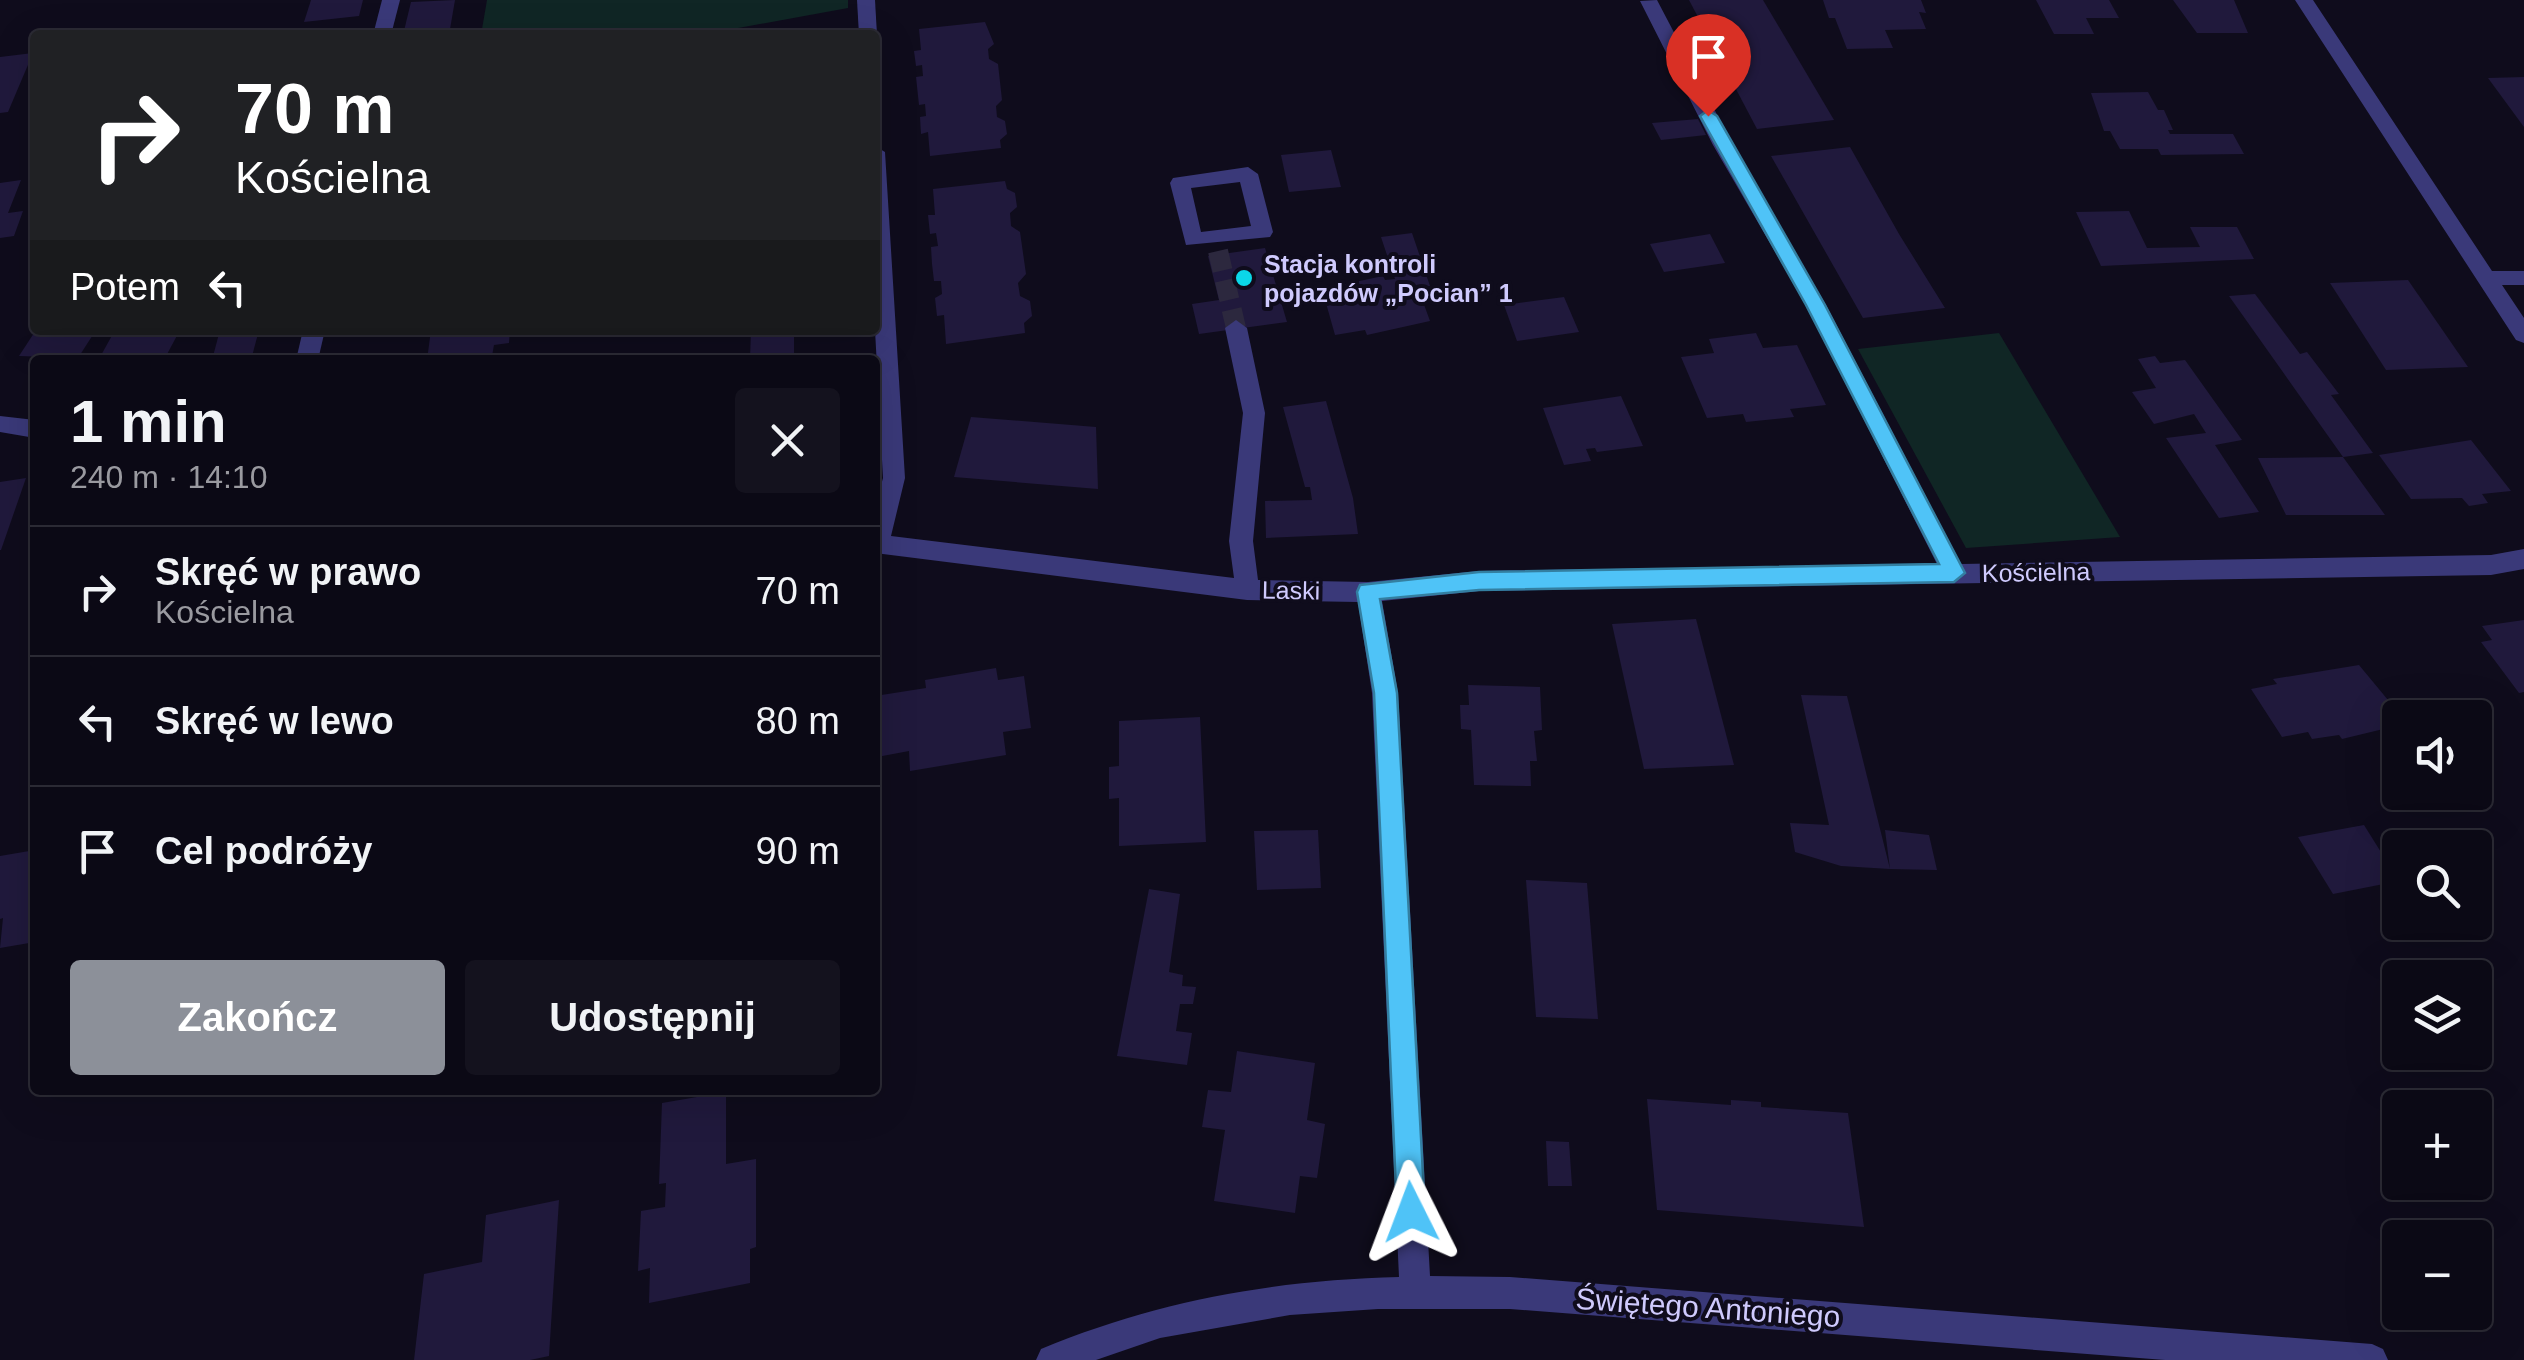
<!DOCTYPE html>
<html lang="pl">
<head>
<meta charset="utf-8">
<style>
  :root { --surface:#0b0915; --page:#14121e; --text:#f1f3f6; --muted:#9a9aa0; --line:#2b2a34; --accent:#8c9099 }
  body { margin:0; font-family:Arial,sans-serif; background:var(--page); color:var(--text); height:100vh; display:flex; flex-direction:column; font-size:38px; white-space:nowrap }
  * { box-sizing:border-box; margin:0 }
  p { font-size:32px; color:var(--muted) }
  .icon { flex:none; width:55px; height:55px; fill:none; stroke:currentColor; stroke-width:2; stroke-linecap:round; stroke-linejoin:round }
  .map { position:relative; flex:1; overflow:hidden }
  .side { position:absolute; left:30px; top:355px; width:850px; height:740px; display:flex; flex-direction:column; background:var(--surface); border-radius:10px; box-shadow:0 10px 40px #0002,0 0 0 2px var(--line) }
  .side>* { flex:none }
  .top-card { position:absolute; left:30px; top:30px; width:850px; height:305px; border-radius:10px; box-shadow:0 10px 40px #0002,0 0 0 2px var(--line); background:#202124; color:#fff; overflow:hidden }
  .controls { position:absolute; left:2382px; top:700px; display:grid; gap:20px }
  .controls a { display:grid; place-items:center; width:110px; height:110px; border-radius:10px; background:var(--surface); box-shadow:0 10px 40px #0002,0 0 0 2px var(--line); font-size:50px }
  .pin { position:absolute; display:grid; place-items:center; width:85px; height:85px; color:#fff; margin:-102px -42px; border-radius:50% 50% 50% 0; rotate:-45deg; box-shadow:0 0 10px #0007 }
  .pin .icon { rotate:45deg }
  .me { position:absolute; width:110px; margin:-55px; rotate:357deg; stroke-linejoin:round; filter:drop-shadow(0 0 8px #0008) }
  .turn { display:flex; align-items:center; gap:35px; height:210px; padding:0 40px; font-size:45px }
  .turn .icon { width:130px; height:130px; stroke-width:2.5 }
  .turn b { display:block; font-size:70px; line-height:85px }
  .then { display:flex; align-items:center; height:95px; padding:0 40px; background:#0003; gap:20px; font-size:38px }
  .round { display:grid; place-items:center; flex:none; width:105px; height:105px; border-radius:10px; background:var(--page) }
  .overview { display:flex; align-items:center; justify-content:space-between; height:170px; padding:0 40px }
  h1 { font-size:60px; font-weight:800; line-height:75px }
  .button { display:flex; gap:20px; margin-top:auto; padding:20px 40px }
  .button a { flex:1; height:115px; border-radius:10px; background:var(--accent); color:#fff; font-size:40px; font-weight:800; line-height:115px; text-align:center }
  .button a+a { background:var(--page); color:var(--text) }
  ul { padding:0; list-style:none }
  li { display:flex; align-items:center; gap:30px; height:130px; padding:0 40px; border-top:2px solid var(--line) }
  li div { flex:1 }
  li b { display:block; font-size:38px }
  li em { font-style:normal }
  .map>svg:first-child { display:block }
  .green { fill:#102625 }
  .building { fill:#20193c }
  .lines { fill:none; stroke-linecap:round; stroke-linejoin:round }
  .minor-tunnel { stroke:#2c283e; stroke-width:20; stroke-dasharray:20 10; stroke-linecap:butt }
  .minor { fill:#3a3979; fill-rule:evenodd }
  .route { fill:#4fc3f7; stroke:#337fa1; stroke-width:2.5 }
  .poi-dot { fill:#0bd7e8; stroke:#0f0c1c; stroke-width:4 }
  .labels { text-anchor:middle; stroke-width:8; stroke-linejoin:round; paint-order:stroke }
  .poi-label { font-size:25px; font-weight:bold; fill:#cfcafd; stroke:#0f0c1c; text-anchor:start }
  .street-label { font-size:25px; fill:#cfcafd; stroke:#0f0c1c }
  .near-street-label { font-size:30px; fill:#cfcafd; stroke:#0f0c1c }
</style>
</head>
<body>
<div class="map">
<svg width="2524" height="1360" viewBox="0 0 2524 1360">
  <rect width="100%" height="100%" fill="#0f0c1c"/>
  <g class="green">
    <path d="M487,0H848V8L700,35H481Z"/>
    <path d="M1999,333L2120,537L1966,548L1858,349Z"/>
  </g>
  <g class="building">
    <path d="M311,0H363L359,16L304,22Z"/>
    <path d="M455,0L449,35H403L411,2Z"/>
    <path d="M1689,0H1763L1834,120L1757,129Z"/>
    <path d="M1823,0H1921L1926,13L1919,12L1926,29L1885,30L1893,48L1847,49L1835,18H1829Z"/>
    <path d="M2036,0H2109L2119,18H2086L2094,34H2054Z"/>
    <path d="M2173,0H2234L2248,33H2197Z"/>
    <path d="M985,22L994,44L988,49L989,59L998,64L1002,100L996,106L997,117L1005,121L1007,134L1000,140L1001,148L930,156L928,132L921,134L920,117L926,116L925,104L919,105L916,77L923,76L922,65L916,66L914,51L921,50L919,29Z"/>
    <path d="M33,53L8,112L0,113V57Z"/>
    <path d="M2524,77V127L2488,78Z"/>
    <path d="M2148,92L2158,110H2164L2173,130H2168L2170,134H2233L2244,154L2161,155L2158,149H2120L2110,131H2104L2091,93Z"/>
    <path d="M1698,119L1706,135L1661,140L1652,123Z"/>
    <path d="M1850,147L1899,234L1945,308L1863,318L1771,156Z"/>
    <path d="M1331,150L1341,187L1289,192L1281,155Z"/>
    <path d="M21,180L8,213L23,211L14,236L0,238V183Z"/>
    <path d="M1005,181L1007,189L1015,193L1017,207L1010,213L1011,226L1020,232L1026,274L1018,283L1020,296L1030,301L1032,316L1024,323L1025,333L946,344L944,315L937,316L935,298L942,294L941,281H934L932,264L931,247L938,246L936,233L930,234L928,215H935L933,189Z"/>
    <path d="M2129,211L2147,248L2200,247L2190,227H2237L2254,259L2101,266L2076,212Z"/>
    <path d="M1412,233L1430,286L1418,288L1430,321L1367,335L1365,330L1335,335L1322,289L1383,276L1385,280L1395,279L1381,237Z"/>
    <path d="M1710,234L1725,263L1664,272L1650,244Z"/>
    <path d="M1265,248L1287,322L1199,334L1192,304L1219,300L1208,256Z"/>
    <path d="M2408,280L2468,367L2386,370L2330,283Z"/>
    <path d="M2255,294L2300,354L2307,352L2339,394L2331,395L2373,453L2343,457L2385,515H2286L2258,458L2343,457L2229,296Z"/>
    <path d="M1564,297L1579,332L1517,341L1504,305Z"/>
    <path d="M36,330H96L78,358L19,356Z"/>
    <path d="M115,330H180L165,358L99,359Z"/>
    <path d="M220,330H259L251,360H212Z"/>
    <path d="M431,330H510L509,343L494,345L492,356L427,360Z"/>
    <path d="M751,330H794V360H750Z"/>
    <path d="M1756,333L1763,348L1797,345L1826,405L1790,409L1794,417L1746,422L1743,414L1707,418L1681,357L1714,353L1709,339Z"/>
    <path d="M2155,356L2160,363L2185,360L2242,440L2215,445L2259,512L2219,518L2166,438L2206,433L2194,414L2154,424L2132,392L2156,388L2138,359Z"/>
    <path d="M1621,396L1643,446L1597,452L1595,448L1586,449L1591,461L1564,465L1543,408Z"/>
    <path d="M1326,401L1353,498L1358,534L1266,538L1265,501L1312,500L1310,487H1305L1283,407Z"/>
    <path d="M971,417L1096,427L1098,489L954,477Z"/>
    <path d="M2471,440L2511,491L2482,494L2488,503L2469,506L2462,498L2411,499L2379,455Z"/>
    <path d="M26,478L1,550H0V482Z"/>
    <path d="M1696,619L1734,765L1644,769L1612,624Z"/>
    <path d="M2524,620V692L2519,693L2481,642L2492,640L2482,626Z"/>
    <path d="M2359,665L2388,700L2387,706L2400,725L2342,739L2339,735L2312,739L2308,732L2282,737L2251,689L2277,684L2273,679Z"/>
    <path d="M996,668L998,680L1024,676L1031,728L1003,732L1006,755L910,771L909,751L877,757L875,696L926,688L925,680Z"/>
    <path d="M1468,685L1540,687L1542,730L1534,731L1537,761H1530L1531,786L1474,785L1471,730L1461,729L1460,705H1469Z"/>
    <path d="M1801,695L1847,696L1890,869L1885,830L1929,835L1937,870L1890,869L1841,866L1795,852L1790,823L1829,825Z"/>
    <path d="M1200,717L1206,842L1119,846V798L1109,799V767L1119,766V721Z"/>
    <path d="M2364,825L2399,881L2333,894L2298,837Z"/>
    <path d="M1318,830L1321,888L1257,890L1254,831Z"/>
    <path d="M35,850V942L0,948L3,918L0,919V856Z"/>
    <path d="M1526,880L1587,883L1598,1019L1536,1017Z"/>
    <path d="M1149,889L1180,894L1169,972L1183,975L1182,986L1196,987L1193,1004H1180L1176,1031L1192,1033L1187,1065L1117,1056Z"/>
    <path d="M1237,1051L1315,1063L1307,1120L1325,1124L1317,1178L1300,1176L1295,1213L1214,1201L1225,1130L1202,1127L1208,1090L1231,1092Z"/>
    <path d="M726,1092V1164L756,1159V1247L750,1249V1283L649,1303L650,1268L638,1271L641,1211L665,1207L666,1183L659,1184L662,1103Z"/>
    <path d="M1647,1099L1731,1105V1100L1761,1102V1107L1848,1113L1864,1227L1657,1210Z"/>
    <path d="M1546,1141L1569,1142L1572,1186H1548Z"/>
    <path d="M559,1200L549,1356L530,1360H414L424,1274L482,1262L486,1215Z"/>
  </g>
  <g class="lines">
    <path class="minor-tunnel" d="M1218,251L1236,328"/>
    <g class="minor">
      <path d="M382,0H400L391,35H373Z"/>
      <path d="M857,0H875L877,35L875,38L859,35Z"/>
      <path d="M1657,0L1733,145L1826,305L1961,564L2491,555L2524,549V569L2491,575L1479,591L1382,601L1398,693L1430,1276L1510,1277L2372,1344L2383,1349L2388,1360H2165L1510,1309H1378L1290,1315L1160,1338L1096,1360H1036L1041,1349C1156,1301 1274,1280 1399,1277L1372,693L1358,602L1247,600L875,553V507L883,478L875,330V146L885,152L905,478L891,536L1234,578L1229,541L1243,413L1225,328L1236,320L1247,328L1265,413L1253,541L1258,580L1368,582L1479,571L1937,564L1806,305L1713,145L1640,1Z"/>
      <path d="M2295,0H2313L2492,271H2524V285H2502L2524,318V343L2516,340Z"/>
      <path d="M1248,167L1258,174L1273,232L1270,237L1186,245L1170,183L1173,178ZM1240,182L1251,226L1201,232L1191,188Z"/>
      <path d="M303,330H325L318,360H296Z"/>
      <path d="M0,416L35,420V438L0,432Z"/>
    </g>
  </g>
  <path class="route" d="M1708,110L1717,116L1825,305L1965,573L1954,582L1479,590L1380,599L1397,693L1425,1212L1421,1221L1411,1225L1401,1221L1397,1212L1374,693L1357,592L1360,585L1479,572L1939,564L1806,305L1700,116Z"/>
  <circle class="poi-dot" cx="1244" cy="278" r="10"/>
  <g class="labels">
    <g class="poi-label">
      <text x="1264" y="273">Stacja kontroli<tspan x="1264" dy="29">pojazdów „Pocian” 1</tspan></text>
    </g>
    <g class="street-label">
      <text transform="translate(2036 572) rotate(-1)" y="9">Kościelna</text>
      <text transform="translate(1291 590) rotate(1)" y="9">Laski</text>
    </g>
    <g class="near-street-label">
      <text transform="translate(1708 1308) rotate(4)" y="10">Świętego Antoniego</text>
    </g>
  </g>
</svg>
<div class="controls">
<a><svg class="icon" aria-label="sound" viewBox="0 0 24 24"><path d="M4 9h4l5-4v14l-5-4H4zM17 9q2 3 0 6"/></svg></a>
<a><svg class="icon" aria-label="search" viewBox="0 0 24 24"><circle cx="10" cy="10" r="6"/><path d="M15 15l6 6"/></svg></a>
<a><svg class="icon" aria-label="layers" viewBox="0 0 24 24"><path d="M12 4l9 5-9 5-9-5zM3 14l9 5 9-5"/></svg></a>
<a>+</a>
<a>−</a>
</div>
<div class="pin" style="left:1708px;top:116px;background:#d93025"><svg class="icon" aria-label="arrive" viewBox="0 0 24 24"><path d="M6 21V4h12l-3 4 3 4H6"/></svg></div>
<svg class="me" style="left:1411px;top:1212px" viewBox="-20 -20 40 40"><path d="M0-17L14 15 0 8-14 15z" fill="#4fc3f7" stroke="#fff" stroke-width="4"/></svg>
<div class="top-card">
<div class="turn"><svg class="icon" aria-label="right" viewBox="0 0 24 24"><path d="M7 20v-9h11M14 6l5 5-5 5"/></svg><div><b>70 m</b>Kościelna</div></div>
<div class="then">Potem<svg class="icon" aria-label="left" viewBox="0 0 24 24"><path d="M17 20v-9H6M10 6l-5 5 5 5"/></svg></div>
</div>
<section class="side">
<div class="overview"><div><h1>1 min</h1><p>240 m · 14:10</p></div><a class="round"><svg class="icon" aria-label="close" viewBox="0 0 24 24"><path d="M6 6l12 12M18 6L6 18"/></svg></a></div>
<ul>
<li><svg class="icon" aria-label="right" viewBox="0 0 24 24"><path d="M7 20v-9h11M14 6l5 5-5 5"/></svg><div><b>Skręć w prawo</b><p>Kościelna</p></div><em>70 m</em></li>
<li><svg class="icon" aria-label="left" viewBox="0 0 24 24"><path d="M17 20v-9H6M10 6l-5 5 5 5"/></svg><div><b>Skręć w lewo</b></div><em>80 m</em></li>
<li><svg class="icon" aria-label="arrive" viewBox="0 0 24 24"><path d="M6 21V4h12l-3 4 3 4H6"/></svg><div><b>Cel podróży</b></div><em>90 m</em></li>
</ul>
<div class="button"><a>Zakończ</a><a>Udostępnij</a></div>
</section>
</div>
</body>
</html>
